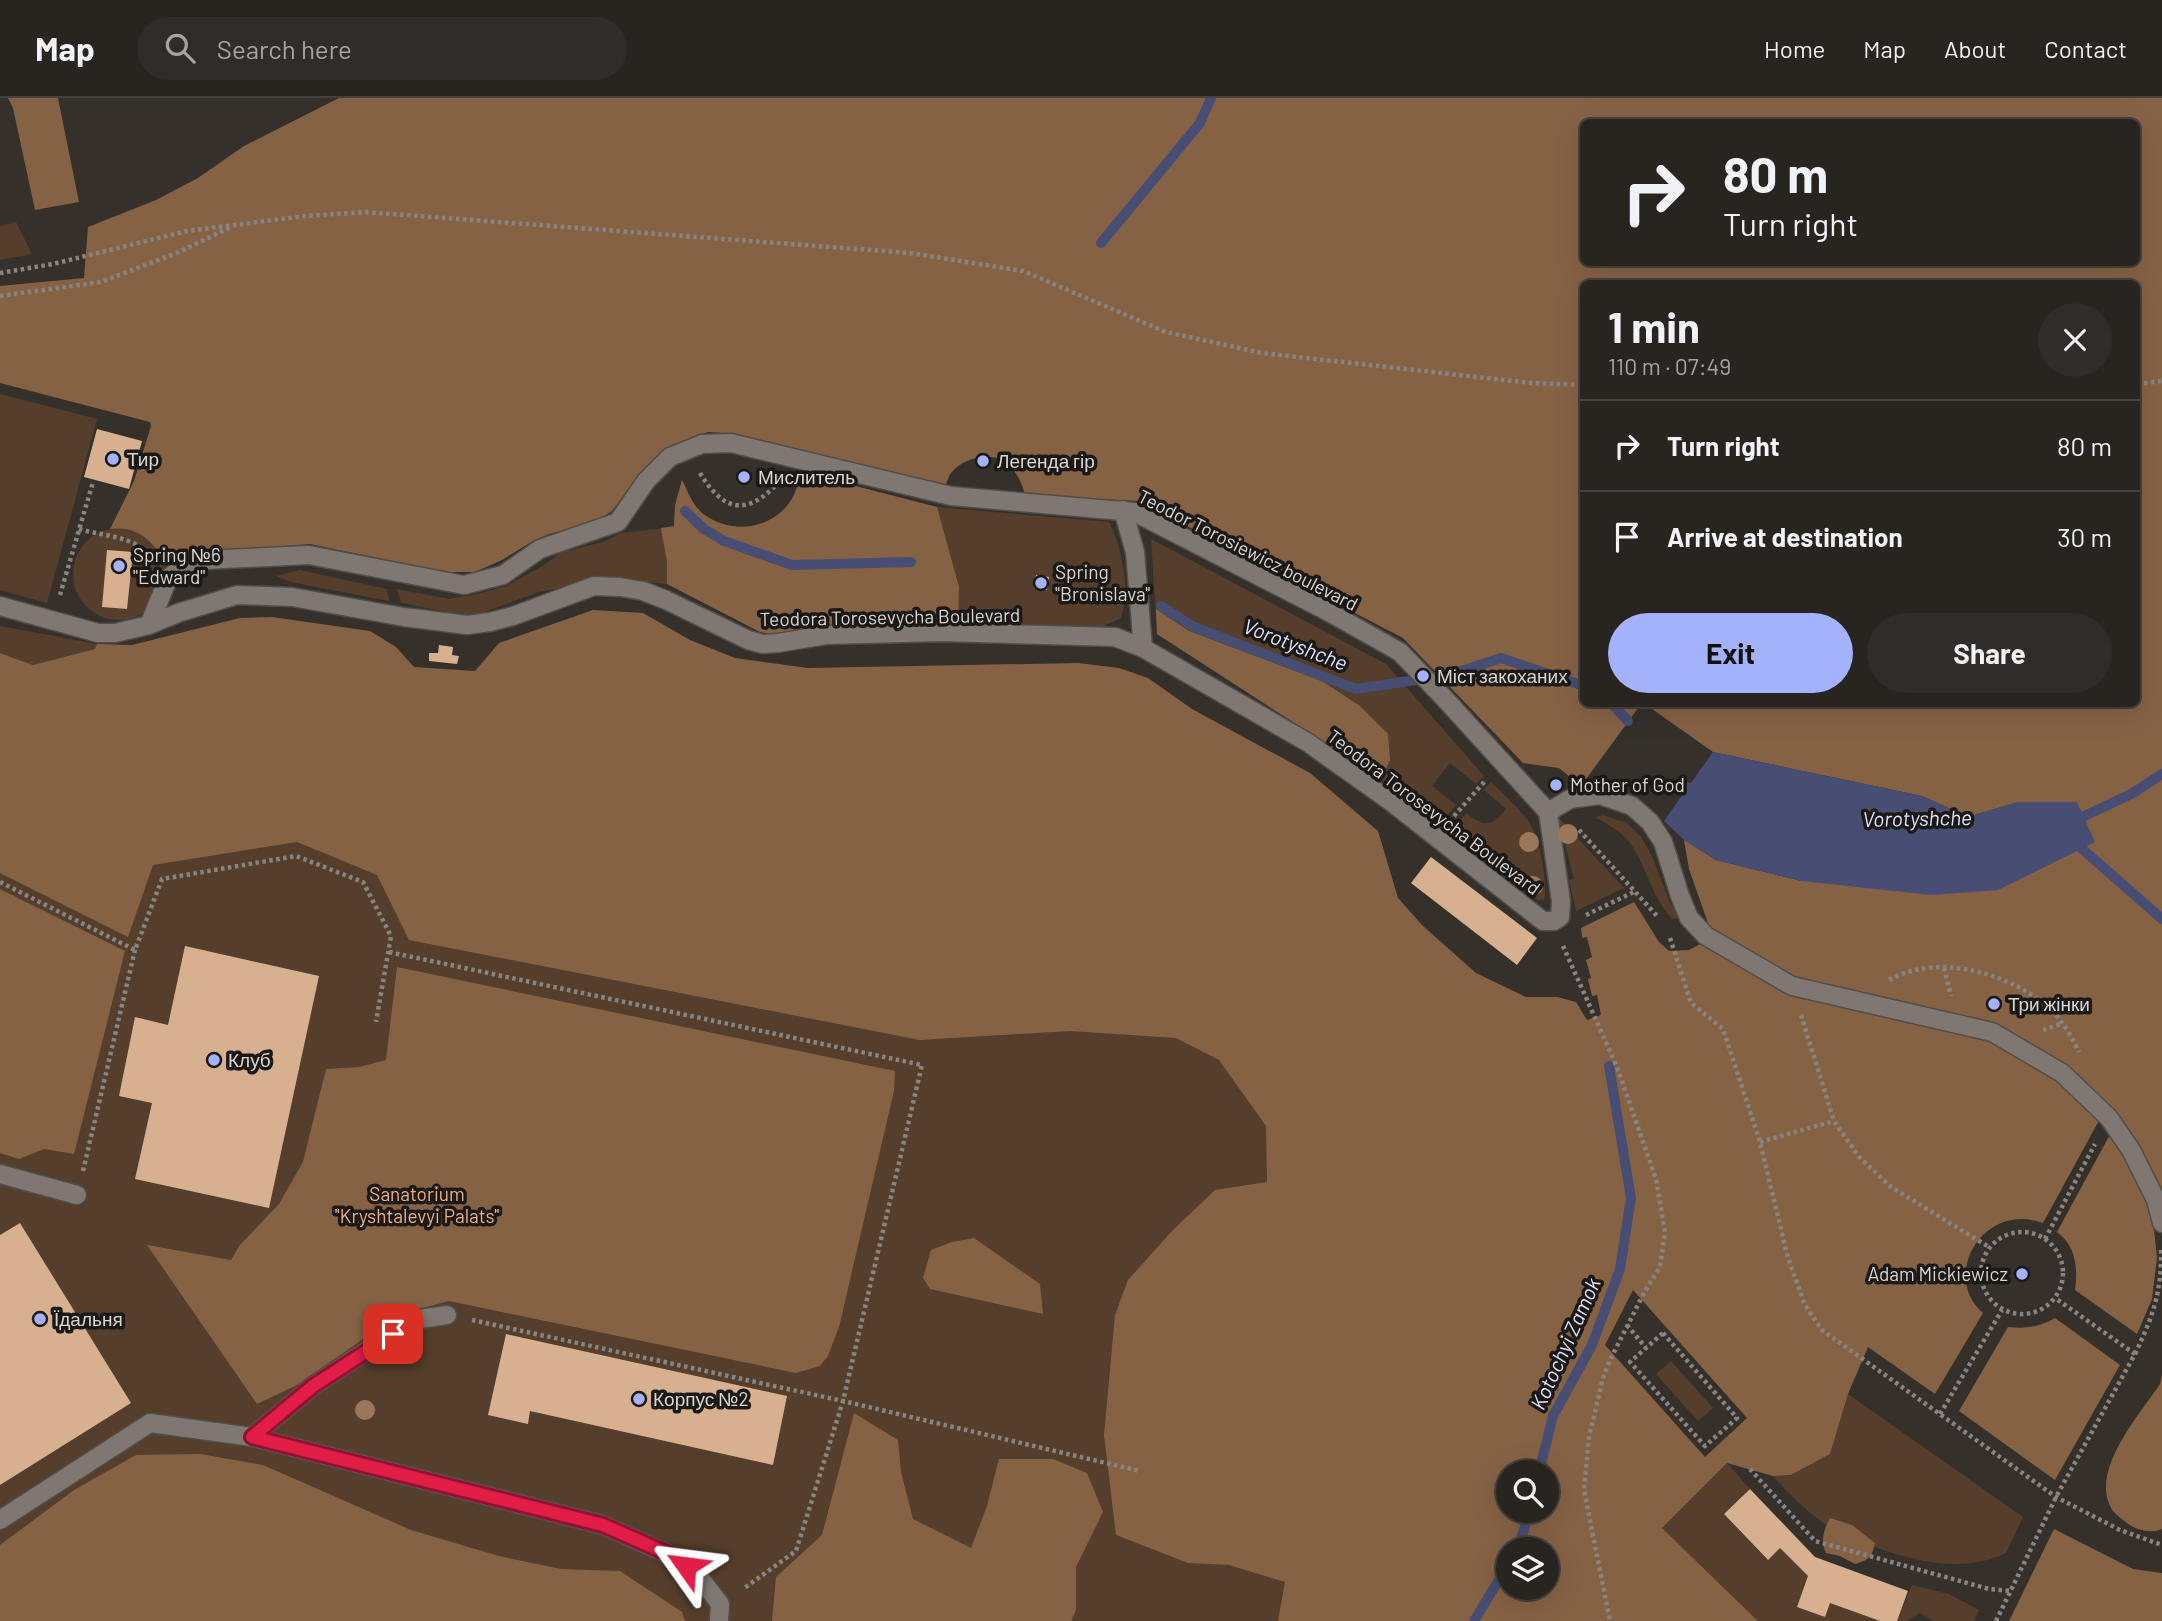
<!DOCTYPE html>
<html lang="en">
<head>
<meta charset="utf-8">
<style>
  :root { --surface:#282420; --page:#302c29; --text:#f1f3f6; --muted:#a5a4a5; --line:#44413e; --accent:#a4b2fc }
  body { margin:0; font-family:Barlow,sans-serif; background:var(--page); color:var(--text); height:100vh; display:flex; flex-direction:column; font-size:26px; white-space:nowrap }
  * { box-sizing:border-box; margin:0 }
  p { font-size:23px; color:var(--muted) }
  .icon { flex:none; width:38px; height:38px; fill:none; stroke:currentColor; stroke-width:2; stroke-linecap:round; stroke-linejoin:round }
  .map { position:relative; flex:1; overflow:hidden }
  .side { position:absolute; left:1580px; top:182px; width:560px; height:427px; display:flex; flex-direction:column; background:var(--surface); border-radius:10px; box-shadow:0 7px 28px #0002,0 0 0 2px var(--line) }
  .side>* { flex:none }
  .hud { position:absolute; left:1580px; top:21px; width:560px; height:147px; border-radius:10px; box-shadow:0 7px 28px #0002,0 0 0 2px var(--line); background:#282420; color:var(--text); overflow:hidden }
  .buttons { position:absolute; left:1496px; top:1362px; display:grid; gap:14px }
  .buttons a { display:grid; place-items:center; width:63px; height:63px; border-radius:50%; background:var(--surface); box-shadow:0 7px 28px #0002,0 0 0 2px var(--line); font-size:35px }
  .pin { position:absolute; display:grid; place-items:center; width:60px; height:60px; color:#fff; margin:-30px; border-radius:14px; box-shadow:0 4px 10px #0006 }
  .me { position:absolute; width:77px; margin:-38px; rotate:301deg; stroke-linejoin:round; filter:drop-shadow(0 0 5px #0008) }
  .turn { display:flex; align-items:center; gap:24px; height:147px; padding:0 28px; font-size:32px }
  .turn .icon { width:91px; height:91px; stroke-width:2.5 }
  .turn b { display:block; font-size:49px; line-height:60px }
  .round { display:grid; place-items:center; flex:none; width:74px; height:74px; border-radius:37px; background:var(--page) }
  .headline { display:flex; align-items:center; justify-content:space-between; height:119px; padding:0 28px }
  h1 { font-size:42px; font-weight:700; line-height:52px }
  .action { display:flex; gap:14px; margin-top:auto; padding:14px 28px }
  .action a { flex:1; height:80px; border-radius:42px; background:var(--accent); color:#111; font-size:28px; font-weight:700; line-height:80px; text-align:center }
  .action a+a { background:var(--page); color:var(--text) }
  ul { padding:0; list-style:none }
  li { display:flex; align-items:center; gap:21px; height:91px; padding:0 28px; border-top:2px solid var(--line) }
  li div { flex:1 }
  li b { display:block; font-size:26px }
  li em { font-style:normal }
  header { display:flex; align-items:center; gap:42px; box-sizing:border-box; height:98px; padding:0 35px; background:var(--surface); border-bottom:2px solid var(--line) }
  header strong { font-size:33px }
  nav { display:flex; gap:38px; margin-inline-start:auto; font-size:24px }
  .search { width:490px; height:63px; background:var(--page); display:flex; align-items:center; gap:18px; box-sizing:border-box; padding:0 24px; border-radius:38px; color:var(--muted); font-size:26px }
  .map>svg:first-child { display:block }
  .green { fill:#553e2b }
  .forest { fill:#866245; fill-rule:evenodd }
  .water { fill:#474d73 }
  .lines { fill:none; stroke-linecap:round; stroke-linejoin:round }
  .stream { stroke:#474d73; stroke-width:10 }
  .building { fill:#d7b090 }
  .minor-casing { stroke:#524d48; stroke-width:21 }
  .path { stroke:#898480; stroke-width:4.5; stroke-dasharray:3.5 3.5; stroke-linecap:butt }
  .minor { stroke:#7f7872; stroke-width:18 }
  .tree { fill:#9a775a }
  .route-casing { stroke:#92132f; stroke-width:18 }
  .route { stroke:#e11d48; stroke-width:12 }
  .poi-dot { fill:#a4b2fc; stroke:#1b1816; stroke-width:2.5 }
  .labels { text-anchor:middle; stroke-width:7; stroke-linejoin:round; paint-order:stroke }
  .poi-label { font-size:19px; fill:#d9d5d2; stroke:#1b1816; text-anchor:start }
  .street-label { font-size:19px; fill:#d9d5d2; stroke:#1b1816 }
  .park-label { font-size:19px; fill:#ebb181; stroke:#1b1816 }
  .water-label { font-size:21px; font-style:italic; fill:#dde3fe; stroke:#1b1816 }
</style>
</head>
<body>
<header>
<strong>Map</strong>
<div class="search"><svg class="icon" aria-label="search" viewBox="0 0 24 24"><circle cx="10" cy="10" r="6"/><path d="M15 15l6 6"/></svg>Search here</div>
<nav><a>Home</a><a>Map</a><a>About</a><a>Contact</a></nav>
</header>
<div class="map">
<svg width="2162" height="1523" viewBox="0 0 2162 1523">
  <rect width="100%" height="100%" fill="#36302b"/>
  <g class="green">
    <path d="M16,124L32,156L0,162V128Z"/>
    <path d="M0,296L97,321L47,505L0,492Z"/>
    <path d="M801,374L937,409L1109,424C1123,451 1130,491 1121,520L1100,530H810L771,536L760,534L667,486L593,479L570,488L539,494L479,516H458L401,505L397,491L449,501L482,495L506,488L541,469L562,454L603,444L621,435L674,429L675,407L682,382C688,394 692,406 702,415C727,435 765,433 786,409C795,399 798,387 801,374Z"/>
    <circle cx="119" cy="476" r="46"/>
    <path d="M1151,441L1386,566L1484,678L1476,686L1450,665L1432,688L1456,707L1439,726L1373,675L1157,536Z"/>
    <path d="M300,472L387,491L389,503L291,484L276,478Z"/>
    <path d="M0,528L97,546L96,551L33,567L0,555Z"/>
    <path d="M0,649L59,691L1284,754L1437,1523H0Z"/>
    <path d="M1491,684C1503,696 1516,708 1527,721C1539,736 1548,783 1544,802H1538L1450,734L1466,715C1484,729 1492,729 1506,711L1484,692Z"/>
    <path d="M1555,716L1624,790L1576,813L1569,782L1574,781L1565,745L1561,746Z"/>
    <path d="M1603,717L1627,725L1641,739L1652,758L1670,805L1683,820L1673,821C1650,798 1648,770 1630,745C1621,733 1608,727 1595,719Z"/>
    <path d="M1671,1263L1713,1310L1698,1323L1656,1276Z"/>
    <path d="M1848,1296L2023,1419L2006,1455C1960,1477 1908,1462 1864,1445C1854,1441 1843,1438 1834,1432C1810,1417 1792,1399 1773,1378L1791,1377L1830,1356Z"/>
    <path d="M1727,1365L1750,1391L1724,1416L1767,1462L1780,1450L1808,1478L1830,1505L1880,1523H1758L1662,1430Z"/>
    <path d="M1912,1487L1949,1496L1979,1512L1974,1523H1933L1920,1515L1907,1523H1897Z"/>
  </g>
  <g class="forest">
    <path d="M8,0H58L79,104L35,112L13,10Z"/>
    <path d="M339,0H2162V1106L2114,1018L1992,929L1792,883L1707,835L1708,825L1689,771L1684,742L1716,762L1802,783L2018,704L1968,719L1922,698L1713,654L1645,606H2137V186H1584V606H1641L1581,688L1559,670L1523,665L1403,540L1139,403L1025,397C1022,384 1013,366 1000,361C986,355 962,361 953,373C949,376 947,384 945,388L737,336L708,334L665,350L641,374L612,413L593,425L549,436L533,443L502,462L475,474H446L310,446L194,456L176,461L164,468C156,443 137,427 110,431L134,383L151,328L150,324L0,285V188L84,180L88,129L156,102L198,80L244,48ZM1584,24H2137V164H1584Z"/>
    <path d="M801,374L937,409L959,489L958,527L810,530L771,536L760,534L667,486V464L661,430L674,428L675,407L682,382C688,394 692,406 702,415C727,435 765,433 786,409C795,399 798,387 801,374Z"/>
    <path d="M1156,511L1189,533L1322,583L1360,608L1388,636L1390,662L1381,681L1157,536Z"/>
    <path d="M593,512L643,515L690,542L735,560L808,570L1078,565L1119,570L1148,580L1192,611L1310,675L1378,733L1398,800L1423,828L1476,875L1526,899H1557L1576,904L1587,922L1601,917L1597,897L1592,898L1588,881L1591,880L1586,862L1592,859L1587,839L1582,840L1581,830L1634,804L1659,844L1669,853L1689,852L1706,843L1792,892L1992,938L2062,979L2102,1017L2043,1125C1983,1103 1940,1178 1983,1215L1935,1296L1868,1249L1848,1296L1830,1356L1791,1377L1773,1378L1727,1365L1662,1430L1758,1523H1278L1285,1484L1229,1467L1188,1465L1116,1437L1104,1337L1115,1217L1128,1182L1172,1133L1215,1092L1267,1084L1266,1028L1219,962L1176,940L1070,933L920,942L409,842L377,777L297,744L153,767L128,839L0,775V555L33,567L95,551L97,546L132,547L240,520L272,519L370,533L396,549L414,569L475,573L499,545ZM1633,1192L1747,1320L1705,1359L1605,1247ZM1508,1374H1547V1412H1508ZM1508,1451H1547V1489H1508Z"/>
    <path d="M0,791L125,853L74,1056L44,1051L19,1061L0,1055Z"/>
    <path d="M397,869L895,973L894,993L839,1229L828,1258L820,1268L796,1275L449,1203L411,1213L382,1228L297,1287L257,1306L147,1147L231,1162L240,1147L279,1106L303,1064L326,971L359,969L386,962Z"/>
    <path d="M2113,1031L2151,1103L2157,1160L2152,1201L2137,1236L2075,1192C2078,1170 2076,1148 2057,1134Z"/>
    <path d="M974,1140L1040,1186L1043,1216L930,1191L923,1180L931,1152L952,1144Z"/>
    <path d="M2055,1220L2120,1267L2055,1382L1959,1313L2008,1229C2027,1231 2039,1229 2055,1220Z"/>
    <path d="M2162,1277V1431C2151,1436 2136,1432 2127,1425C2122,1421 2114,1416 2111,1410C2090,1372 2140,1316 2160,1286Z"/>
    <path d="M854,1315L898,1342L901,1374L913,1421L971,1450L987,1408L999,1361H1053L1087,1375L1103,1414L1076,1469V1512L1071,1523H772L776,1479L822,1437Z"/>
    <path d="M200,1356L263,1367L411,1432L499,1458L561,1471L620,1473L682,1514L685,1523H0V1447L74,1392L136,1357Z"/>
    <path d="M1830,1420L1852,1427L1875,1445C1872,1459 1869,1462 1855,1466L1840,1458L1826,1455C1820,1443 1824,1431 1830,1420Z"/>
    <path d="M2054,1431L2133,1471L2162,1475V1523H2009Z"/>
  </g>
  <path class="water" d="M1713,654L1922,698L1968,719L2018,704H2077L2095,744L1998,792L1931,797L1802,783L1716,762L1684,742L1664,723L1687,690L1685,688L1687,684L1691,685Z"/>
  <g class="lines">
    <g class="stream">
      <path d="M1101,145L1200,25L1211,0"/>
      <path d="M685,413L704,431L724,443L792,467L911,464"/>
      <path d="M1161,508L1194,529L1356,591L1449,577L1501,560L1584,588"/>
      <path d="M1612,606L1628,623"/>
      <path d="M2072,724L2133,695L2162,676"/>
      <path d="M2072,742L2162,821"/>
      <path d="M1539,1374L1553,1318L1592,1247L1620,1171L1631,1100L1609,968"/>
      <path d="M1518,1451L1530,1412"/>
      <path d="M1474,1523L1508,1467"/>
    </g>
  </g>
  <g class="building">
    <path d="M97,331L142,343L129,391L84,379Z"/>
    <path d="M107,452L133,454L127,511L102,509Z"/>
    <path d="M1036,477L1049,479L1047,492L1034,490Z"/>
    <path d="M439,547L453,549L452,557L459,558L457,566L429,563V555H438Z"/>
    <path d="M1431,759L1537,840L1517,867L1411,785Z"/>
    <path d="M185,848L319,878L269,1110L135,1081L152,1005L119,998L135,919L168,927Z"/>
    <path d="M20,1125L131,1305L0,1387V1137Z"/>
    <path d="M506,1236L787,1298L773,1367L530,1313L528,1326L488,1317Z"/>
    <path d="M1750,1391L1815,1459L1908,1493L1897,1523H1880L1830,1505L1825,1519L1797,1509L1808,1478L1780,1450L1768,1462L1724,1416Z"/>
  </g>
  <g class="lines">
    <defs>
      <g id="minor">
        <path d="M1123,412L1135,454L1143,550"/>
        <path d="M0,508L98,535H115L149,527L178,515L237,497L292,499L404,519L467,527L490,524L513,518L594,488L620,489L643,493L666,502L748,542L763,546L778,545L826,537L942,534L1115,539L1143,550L1307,644L1390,703L1543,823H1554L1560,819L1561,803L1548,714L1445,601L1400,554L1327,513L1134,414L951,398L731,345L702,346L670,359L646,383L618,424L540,451L503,477L464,487L309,457L204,462L179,471L168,481L149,527"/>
        <path d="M1548,714L1570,701L1600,697L1632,708L1650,724L1663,744L1680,798L1689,820L1706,838L1792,888L1992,934L2062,975L2109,1020L2131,1052L2156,1102L2162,1125"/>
        <path d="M0,1076L77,1097"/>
        <path d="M252,1339L603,1427L672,1458L699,1479L720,1506L719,1523"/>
        <path d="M0,1422L150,1325L252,1339L313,1288L413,1222L447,1217"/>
      </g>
    </defs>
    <use href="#minor" class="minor-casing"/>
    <g class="path">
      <path d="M0,175L53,166L187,133L305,118L366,114L910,155L1023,173L1166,234L1262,255L1531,285L1584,287"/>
      <path d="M0,198L101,184L179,154L231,129"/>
      <path d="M2137,286L2162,283"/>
      <path d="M700,375C723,413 746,419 778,385"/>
      <path d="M79,431C102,438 136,438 151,459"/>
      <path d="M60,497L93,384"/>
      <path d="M1454,718L1485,683"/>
      <path d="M1579,732L1658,819"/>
      <path d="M0,784L135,852L162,781L296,758L363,784L391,838L376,924"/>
      <path d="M1586,817L1636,793"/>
      <path d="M1670,840L1691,905L1723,931L1760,1044L1788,1160L1805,1207L1822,1232L2056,1399L2120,1432L2162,1447"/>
      <path d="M1563,848L1617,969L1656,1081L1665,1134L1660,1169L1644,1195L1610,1262L1603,1280L1589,1339L1584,1392L1610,1523"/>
      <path d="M389,854L922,967L843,1303L796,1453L743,1491"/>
      <path d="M1944,870L1951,898"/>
      <path d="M1889,882C1938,855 2007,874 2048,909C2060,919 2072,939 2079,954"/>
      <path d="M1801,917L1834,1023L1859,1059L1891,1089L1989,1149"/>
      <path d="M2043,932L2061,926"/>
      <path d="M1760,1044L1834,1023"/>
      <path d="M83,1073L135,852"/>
      <circle cx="2022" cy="1175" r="41"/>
      <path d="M2045,1141L2095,1046"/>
      <path d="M472,1222L843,1303L1140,1373"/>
      <path d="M1627,1227L1646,1250"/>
      <path d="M1663,1235L1737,1320L1705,1348L1630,1264Z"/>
      <path d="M2135,1256C2153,1218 2162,1194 2161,1150"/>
      <path d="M1940,1316L2002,1212"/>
      <path d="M1750,1371L1815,1443L1989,1491L2011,1493"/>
      <path d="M1996,1523L2056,1399L2135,1256L2055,1200"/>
    </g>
    <use href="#minor" class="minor"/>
  </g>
  <g class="tree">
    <circle cx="1568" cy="736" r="10"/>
    <circle cx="1529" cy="744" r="10"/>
    <circle cx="1533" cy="788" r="10"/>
    <circle cx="365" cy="1312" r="10"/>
  </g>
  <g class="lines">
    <defs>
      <path id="route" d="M393,1236L313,1288L252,1339L603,1427L673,1458L686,1468"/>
    </defs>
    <use href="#route" class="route-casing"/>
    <use href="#route" class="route"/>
  </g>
  <g class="poi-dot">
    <circle cx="113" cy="361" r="7"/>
    <circle cx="983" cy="363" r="7"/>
    <circle cx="744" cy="379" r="7"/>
    <circle cx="119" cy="468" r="7"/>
    <circle cx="1041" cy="485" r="7"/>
    <circle cx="1423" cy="578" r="7"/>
    <circle cx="1556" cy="687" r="7"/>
    <circle cx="1994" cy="906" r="7"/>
    <circle cx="214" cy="962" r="7"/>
    <circle cx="2022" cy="1176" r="7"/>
    <circle cx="40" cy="1221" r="7"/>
    <circle cx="639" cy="1301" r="7"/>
  </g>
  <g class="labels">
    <g class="poi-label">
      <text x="127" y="368">Тир</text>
      <text x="997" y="370">Легенда гір</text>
      <text x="758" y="386">Мислитель</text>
      <text x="133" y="464">Spring №6<tspan x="133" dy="22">"Edward"</tspan></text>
      <text x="1055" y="481">Spring<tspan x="1055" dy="22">"Bronislava"</tspan></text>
      <text x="1437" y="585">Міст закоханих</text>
      <text x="1570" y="694">Mother of God</text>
      <text x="2008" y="913">Три жінки</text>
      <text x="228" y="969">Клуб</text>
      <text x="2008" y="1183" text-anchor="end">Adam Mickiewicz</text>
      <text x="54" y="1228">Їдальня</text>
      <text x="653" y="1308">Корпус №2</text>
    </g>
    <g class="street-label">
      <text transform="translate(1248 452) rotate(27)" y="7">Teodor Torosiewicz boulevard</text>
      <text transform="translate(890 519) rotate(-1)" y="7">Teodora Torosevycha Boulevard</text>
      <text transform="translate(1434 714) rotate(37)" y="7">Teodora Torosevycha Boulevard</text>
    </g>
    <g class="park-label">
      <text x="417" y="1103">Sanatorium<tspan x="417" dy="22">"Kryshtalevyi Palats"</tspan></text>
    </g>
    <g class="water-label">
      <text transform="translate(1295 547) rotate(21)" y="7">Vorotyshche</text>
      <text transform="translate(1917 721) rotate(-1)" y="7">Vorotyshche</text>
      <text transform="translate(1566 1246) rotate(-66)" y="7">Kotochyi Zamok</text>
    </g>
  </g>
</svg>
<div class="buttons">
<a><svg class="icon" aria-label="search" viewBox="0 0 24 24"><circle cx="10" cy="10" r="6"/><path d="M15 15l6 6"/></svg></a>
<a><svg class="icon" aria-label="layers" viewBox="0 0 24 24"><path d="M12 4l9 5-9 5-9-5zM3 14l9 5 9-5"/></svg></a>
</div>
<div class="pin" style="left:393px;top:1236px;background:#d93025"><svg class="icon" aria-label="arrive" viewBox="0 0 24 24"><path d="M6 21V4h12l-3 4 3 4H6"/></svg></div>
<svg class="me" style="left:686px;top:1468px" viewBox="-20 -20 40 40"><path d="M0-17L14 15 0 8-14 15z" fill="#e11d48" stroke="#fff" stroke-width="4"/></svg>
<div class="hud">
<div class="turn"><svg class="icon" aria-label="right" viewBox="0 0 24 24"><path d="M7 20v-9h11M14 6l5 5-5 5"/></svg><div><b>80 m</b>Turn right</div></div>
</div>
<section class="side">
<div class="headline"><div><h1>1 min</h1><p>110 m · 07:49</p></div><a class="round"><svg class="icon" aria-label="close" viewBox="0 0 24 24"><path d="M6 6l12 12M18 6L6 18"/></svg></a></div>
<ul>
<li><svg class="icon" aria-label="right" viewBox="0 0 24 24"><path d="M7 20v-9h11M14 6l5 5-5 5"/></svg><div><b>Turn right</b></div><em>80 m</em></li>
<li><svg class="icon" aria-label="arrive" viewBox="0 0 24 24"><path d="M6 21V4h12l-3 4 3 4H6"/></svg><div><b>Arrive at destination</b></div><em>30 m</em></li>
</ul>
<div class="action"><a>Exit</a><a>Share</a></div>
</section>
</div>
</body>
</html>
